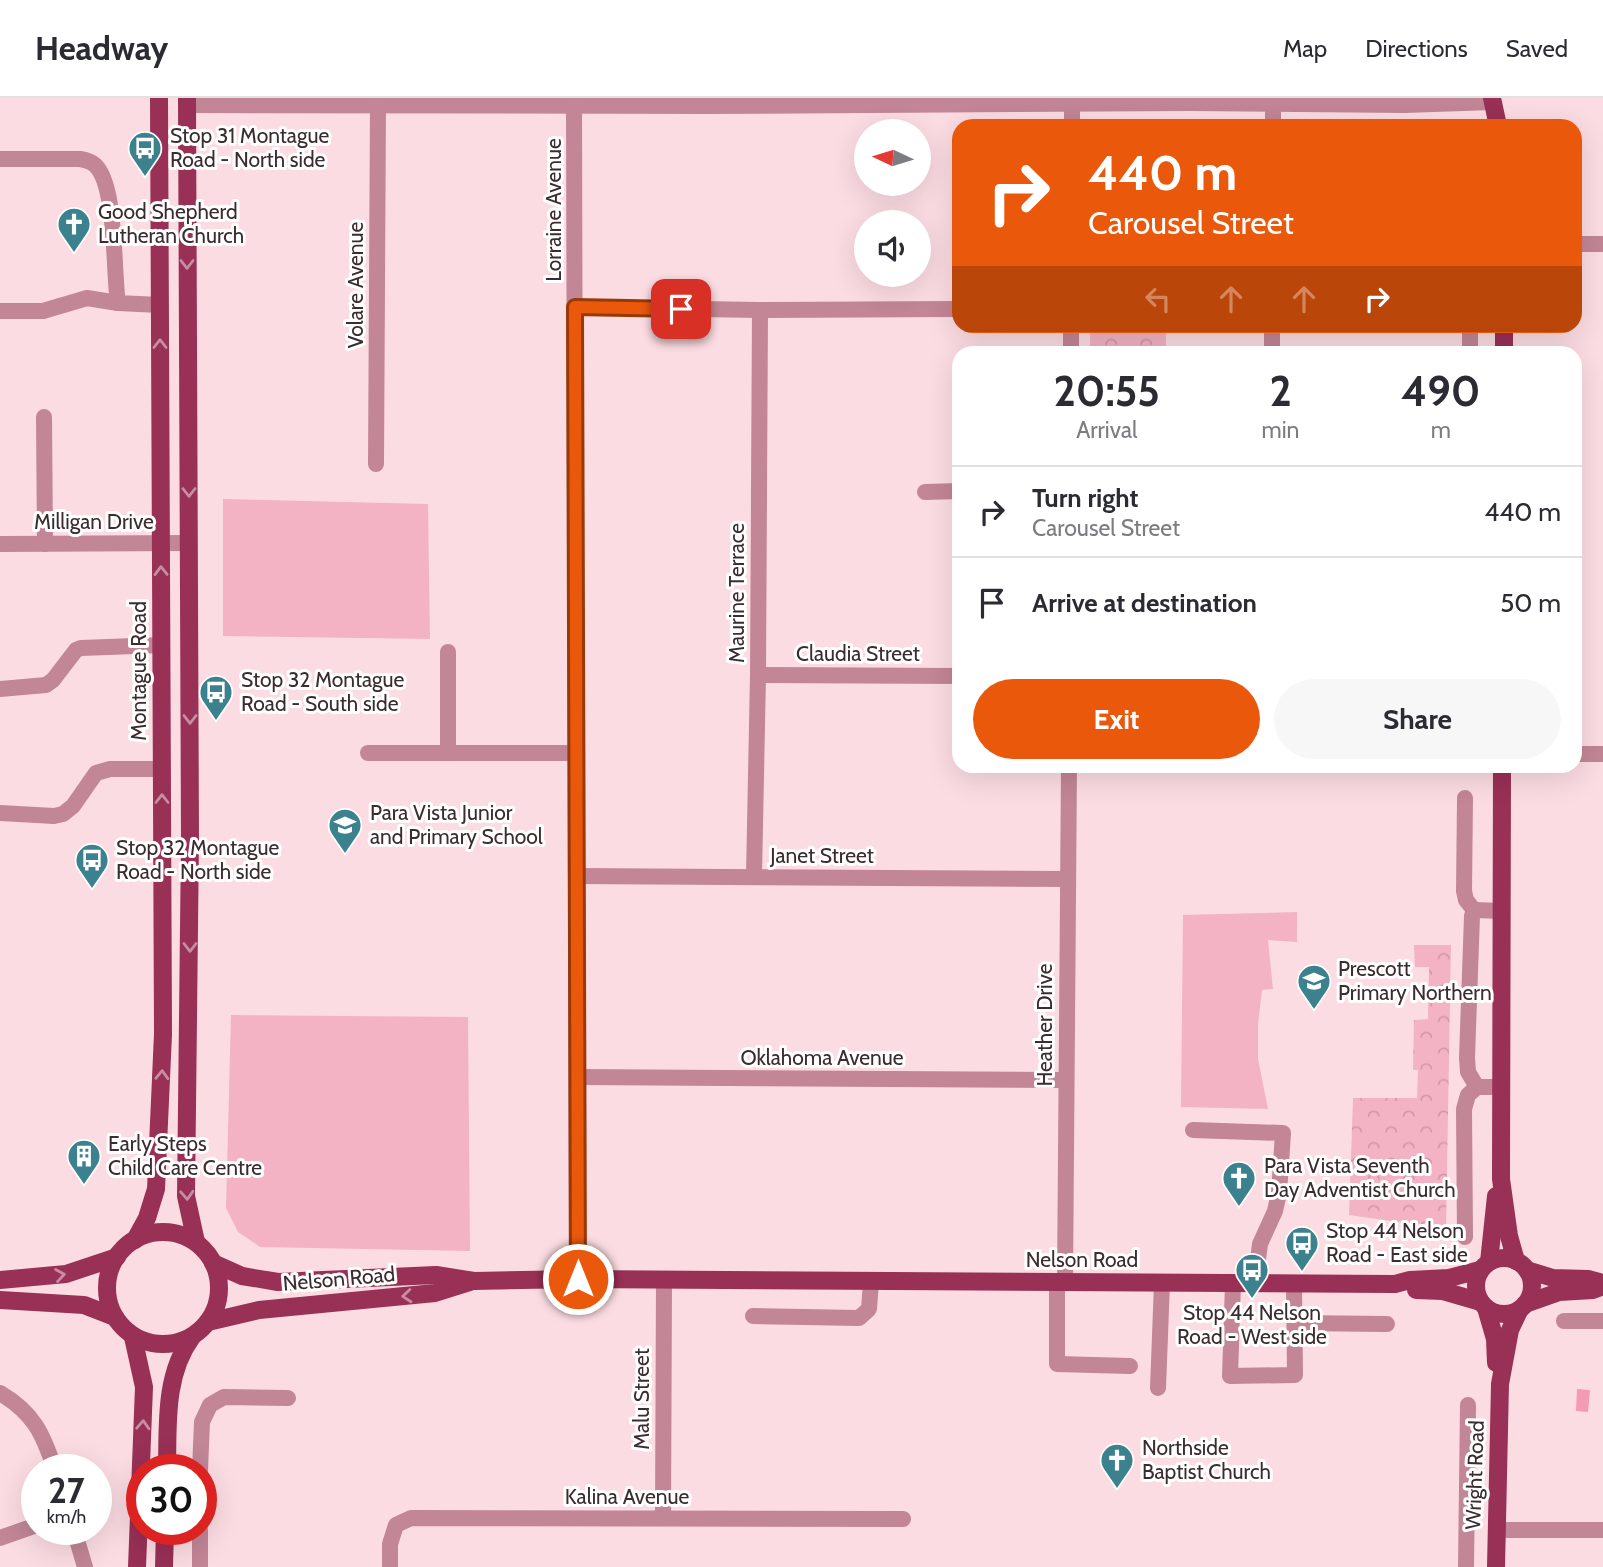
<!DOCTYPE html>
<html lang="en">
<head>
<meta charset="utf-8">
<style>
  :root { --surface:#fff; --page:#f7f7f7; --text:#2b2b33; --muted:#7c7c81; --line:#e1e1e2; --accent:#ea580c }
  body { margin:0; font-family:Cabin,sans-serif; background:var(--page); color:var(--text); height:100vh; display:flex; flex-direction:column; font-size:26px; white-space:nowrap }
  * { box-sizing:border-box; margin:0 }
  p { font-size:23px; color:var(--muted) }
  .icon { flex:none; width:38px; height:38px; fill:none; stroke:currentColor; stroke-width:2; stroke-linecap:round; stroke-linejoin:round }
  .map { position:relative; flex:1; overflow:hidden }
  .drawer { position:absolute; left:952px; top:248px; width:630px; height:427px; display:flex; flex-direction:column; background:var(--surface); border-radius:21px; box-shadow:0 7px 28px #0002 }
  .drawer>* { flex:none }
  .guide { position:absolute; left:952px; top:21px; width:630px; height:214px; border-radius:21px; box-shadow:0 7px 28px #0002; background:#ea580c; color:#fff; overflow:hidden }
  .needle { width:46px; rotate:274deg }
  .tools { position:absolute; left:854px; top:21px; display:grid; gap:14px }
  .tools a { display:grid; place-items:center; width:77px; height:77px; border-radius:50%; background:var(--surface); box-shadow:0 7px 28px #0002; font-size:35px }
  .speed { position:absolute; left:21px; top:1356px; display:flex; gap:14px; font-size:35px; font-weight:700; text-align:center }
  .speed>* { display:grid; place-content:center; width:91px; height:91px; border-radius:50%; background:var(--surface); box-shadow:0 7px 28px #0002; line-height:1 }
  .speed small { font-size:18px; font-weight:400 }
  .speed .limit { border:10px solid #d22; background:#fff; color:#111 }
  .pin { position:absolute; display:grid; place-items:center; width:60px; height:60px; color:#fff; margin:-30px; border-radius:14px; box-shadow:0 4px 10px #0006 }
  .me { position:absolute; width:77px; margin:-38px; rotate:0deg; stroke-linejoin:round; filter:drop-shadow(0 0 5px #0008) }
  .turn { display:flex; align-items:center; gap:24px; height:147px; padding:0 21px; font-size:32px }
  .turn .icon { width:91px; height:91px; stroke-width:2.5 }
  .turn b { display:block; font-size:49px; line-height:60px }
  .lanes { display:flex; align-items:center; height:66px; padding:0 21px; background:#0003; justify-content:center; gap:35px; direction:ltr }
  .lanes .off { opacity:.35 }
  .eta { display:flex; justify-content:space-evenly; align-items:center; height:119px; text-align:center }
  .eta b { font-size:42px; font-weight:700; line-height:49px }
  .primary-button { display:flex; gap:14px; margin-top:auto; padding:14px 21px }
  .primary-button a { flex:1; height:80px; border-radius:42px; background:var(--accent); color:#fff; font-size:28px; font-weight:700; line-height:80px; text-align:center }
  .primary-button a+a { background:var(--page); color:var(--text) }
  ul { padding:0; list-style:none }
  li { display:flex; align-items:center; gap:21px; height:91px; padding:0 21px; border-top:2px solid var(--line) }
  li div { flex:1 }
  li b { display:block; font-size:26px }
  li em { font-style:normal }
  header { display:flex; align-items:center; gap:42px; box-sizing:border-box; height:98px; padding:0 35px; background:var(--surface); border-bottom:2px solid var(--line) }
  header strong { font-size:33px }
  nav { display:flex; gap:38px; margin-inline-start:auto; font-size:24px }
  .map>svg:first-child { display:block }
  .park { fill:url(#park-crowns) }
  .pitch { fill:#f3b3c4 }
  .water { fill:#f39bb4 }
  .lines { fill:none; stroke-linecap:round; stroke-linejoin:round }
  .minor { stroke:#c28696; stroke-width:16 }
  .major { stroke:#993056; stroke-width:18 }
  .oneway { stroke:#c78da2 }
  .route-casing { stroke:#983908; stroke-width:18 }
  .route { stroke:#ea580c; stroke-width:12 }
  .labels { text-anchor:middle; stroke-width:6; stroke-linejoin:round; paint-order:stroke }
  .poi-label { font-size:21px; fill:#3b2c30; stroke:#fff; text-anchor:start }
  .street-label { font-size:21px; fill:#3b2c30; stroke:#fff }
</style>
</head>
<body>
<header>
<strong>Headway</strong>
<nav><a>Map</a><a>Directions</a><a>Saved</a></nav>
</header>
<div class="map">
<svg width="1603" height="1469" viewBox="0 0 1603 1469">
  <defs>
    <pattern id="park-crowns" width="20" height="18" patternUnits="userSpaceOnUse" patternTransform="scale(1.75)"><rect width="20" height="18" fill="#f3b3c4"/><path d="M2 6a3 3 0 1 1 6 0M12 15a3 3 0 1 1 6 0" fill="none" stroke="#d19aa9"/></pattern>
  </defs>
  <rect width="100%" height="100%" fill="#fcdce3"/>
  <g class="park">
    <rect x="1090" y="228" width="76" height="27"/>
    <path d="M1414,847H1451L1446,1131L1349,1117L1353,1000H1417L1418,972H1413L1414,922L1428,921L1429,869H1415Z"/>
  </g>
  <g class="pitch">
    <path d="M223,401L428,406L430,541L223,538Z"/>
    <path d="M1297,814V844L1268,842L1273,891L1262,892L1258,926V961L1268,1011L1181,1009L1183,817Z"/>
    <path d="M231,917L468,919L470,1153L260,1149L238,1134L226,1110Z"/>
  </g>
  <path class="water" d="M1577,1291L1590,1292L1588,1314L1576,1313Z"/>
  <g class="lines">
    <g class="minor">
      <path d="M1273,6V28"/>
      <path d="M187,7L707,8L1190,5L1405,7L1493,4"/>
      <path d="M574,8L577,1181"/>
      <path d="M1072,28V7"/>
      <path d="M0,61H80C86,62 91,63 95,67C117,87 113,174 118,205L160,207"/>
      <path d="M1575,146H1603"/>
      <path d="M575,209L760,212L959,211"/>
      <path d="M0,213H43L87,200L118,205"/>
      <path d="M1071,256V228"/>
      <path d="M1272,256V228"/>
      <path d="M1470,256V228"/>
      <path d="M44,319L45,446"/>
      <path d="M376,366L378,8"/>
      <path d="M925,394L959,393"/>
      <path d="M0,446L189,445"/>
      <path d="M758,577L959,578"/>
      <path d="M0,591L46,587L53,582L76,552L81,550L162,547"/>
      <path d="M368,655H575"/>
      <path d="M448,655V554"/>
      <path d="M1575,656H1603"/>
      <path d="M1465,700L1464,793L1466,802L1474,812"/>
      <path d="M0,715L54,718L63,716L73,708L96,675L110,671H162"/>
      <path d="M577,778L1067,781"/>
      <path d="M754,778L758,577L760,212"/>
      <path d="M577,979L1066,982"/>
      <path d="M1500,989H1477L1468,974L1467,960L1472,818L1474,812L1502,813"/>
      <path d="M1193,1032L1283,1035L1279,1095L1275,1113L1260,1146L1255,1185"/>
      <path d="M1465,1139L1464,1011L1468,997L1477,989"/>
      <path d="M1057,1185V1266L1130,1268"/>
      <path d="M1065,1185L1069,668"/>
      <path d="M1233,1185L1230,1278L1295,1277L1294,1186"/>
      <path d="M753,1218L859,1220L869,1211L871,1184"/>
      <path d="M1564,1223H1603"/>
      <path d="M1295,1225L1387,1226"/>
      <path d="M1158,1290L1162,1185"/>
      <path d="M0,1295C34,1315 43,1336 55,1372"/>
      <path d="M200,1372L202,1324L210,1307L224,1299L288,1300"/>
      <path d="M663,1420L664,1183"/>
      <path d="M74,1432L85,1469"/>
      <path d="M1496,1432H1603"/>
      <path d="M0,1440L37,1427"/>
      <path d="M200,1469V1432"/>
      <path d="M390,1469V1446L396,1427L411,1420L903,1421"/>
      <path d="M1466,1469L1468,1307"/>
    </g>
    <g class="major">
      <path d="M187,0L190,741L186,1098L196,1144"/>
      <path d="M1492,0L1498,28"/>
      <path d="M1504,228V256"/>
      <path d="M1502,668L1501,1081L1509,1138L1516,1163"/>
      <circle cx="163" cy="1190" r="56"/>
      <path d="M135,1142L147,1120L156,1091L163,936L159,0"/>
      <circle cx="1504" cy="1188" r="28"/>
      <path d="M1489,1164L1496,1098"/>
      <path d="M213,1165L242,1178L278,1184L436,1177L474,1183L577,1181L1395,1186L1410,1182L1449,1180L1480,1172"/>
      <path d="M1527,1172L1553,1180L1588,1181L1599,1184"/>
      <path d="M0,1182L66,1176L117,1159"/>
      <path d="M1416,1192L1443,1193L1481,1204"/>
      <path d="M0,1202L84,1207L115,1219"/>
      <path d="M1525,1206L1559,1194L1593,1192L1603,1188"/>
      <path d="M1486,1210L1495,1241L1496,1265"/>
      <path d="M208,1224L259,1212L435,1195L470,1184"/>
      <path d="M133,1239L144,1289L137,1469"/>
      <path d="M167,1372C168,1327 164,1277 192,1239"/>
      <path d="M164,1469L165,1432"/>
      <path d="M1496,1469L1500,1286L1510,1232L1520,1211"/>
    </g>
  </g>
  <defs><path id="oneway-chevron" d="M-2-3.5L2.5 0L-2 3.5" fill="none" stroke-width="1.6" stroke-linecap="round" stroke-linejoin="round" transform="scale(1.75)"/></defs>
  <g class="oneway">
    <use href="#oneway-chevron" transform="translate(187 166) rotate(90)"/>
    <use href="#oneway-chevron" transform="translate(160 246) rotate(-90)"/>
    <use href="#oneway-chevron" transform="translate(189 394) rotate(90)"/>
    <use href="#oneway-chevron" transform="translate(161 473) rotate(-91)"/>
    <use href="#oneway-chevron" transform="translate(190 621) rotate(90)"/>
    <use href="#oneway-chevron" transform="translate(162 701) rotate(-90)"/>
    <use href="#oneway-chevron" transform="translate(190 849) rotate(90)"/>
    <use href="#oneway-chevron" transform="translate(162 977) rotate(-88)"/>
    <use href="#oneway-chevron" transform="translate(187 1097) rotate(87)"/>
    <use href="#oneway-chevron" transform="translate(60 1177) rotate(-9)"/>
    <use href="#oneway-chevron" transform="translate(407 1198) rotate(175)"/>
    <use href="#oneway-chevron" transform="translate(143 1327) rotate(-87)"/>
  </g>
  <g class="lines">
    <defs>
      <path id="route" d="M578,1181L575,209L681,211"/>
    </defs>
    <use href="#route" class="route-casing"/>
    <use href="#route" class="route"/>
  </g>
  <defs>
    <symbol id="bus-pin" viewBox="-11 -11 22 30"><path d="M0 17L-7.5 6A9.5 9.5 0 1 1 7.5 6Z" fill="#3c818e" stroke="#fff"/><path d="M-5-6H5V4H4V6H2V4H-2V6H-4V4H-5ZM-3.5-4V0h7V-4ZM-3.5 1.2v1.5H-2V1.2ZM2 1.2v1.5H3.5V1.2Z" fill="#fff"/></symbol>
    <symbol id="church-pin" viewBox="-11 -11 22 30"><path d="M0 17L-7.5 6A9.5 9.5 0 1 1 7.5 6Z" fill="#3c818e" stroke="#fff"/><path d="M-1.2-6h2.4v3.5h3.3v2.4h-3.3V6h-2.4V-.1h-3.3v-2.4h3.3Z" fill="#fff"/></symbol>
    <symbol id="school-pin" viewBox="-11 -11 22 30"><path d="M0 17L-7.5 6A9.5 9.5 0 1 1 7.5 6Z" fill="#3c818e" stroke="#fff"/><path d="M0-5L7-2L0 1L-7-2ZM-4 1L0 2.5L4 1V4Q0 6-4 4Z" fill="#fff"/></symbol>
    <symbol id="building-pin" viewBox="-11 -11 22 30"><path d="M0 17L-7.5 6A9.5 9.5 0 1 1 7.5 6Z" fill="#3c818e" stroke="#fff"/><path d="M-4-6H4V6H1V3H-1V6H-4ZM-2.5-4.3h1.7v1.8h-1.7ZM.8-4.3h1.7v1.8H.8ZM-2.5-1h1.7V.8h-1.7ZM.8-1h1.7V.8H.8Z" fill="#fff"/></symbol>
  </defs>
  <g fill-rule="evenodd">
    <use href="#bus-pin" x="126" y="31" width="38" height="52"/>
    <use href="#church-pin" x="55" y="107" width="38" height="52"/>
    <use href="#bus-pin" x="197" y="575" width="38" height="52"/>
    <use href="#school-pin" x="326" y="708" width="38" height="52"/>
    <use href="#bus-pin" x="73" y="743" width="38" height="52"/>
    <use href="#school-pin" x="1295" y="864" width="38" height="52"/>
    <use href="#building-pin" x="65" y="1039" width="38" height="52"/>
    <use href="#church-pin" x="1220" y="1061" width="38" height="52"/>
    <use href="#bus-pin" x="1283" y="1126" width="38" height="52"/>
    <use href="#bus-pin" x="1233" y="1153" width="38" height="52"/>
    <use href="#church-pin" x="1098" y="1343" width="38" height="52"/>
  </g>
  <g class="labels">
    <g class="poi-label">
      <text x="170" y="45">Stop 31 Montague<tspan x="170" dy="24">Road - North side</tspan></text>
      <text x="98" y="121">Good Shepherd<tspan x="98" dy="24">Lutheran Church</tspan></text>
      <text x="241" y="589">Stop 32 Montague<tspan x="241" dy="24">Road - South side</tspan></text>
      <text x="370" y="722">Para Vista Junior<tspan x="370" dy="24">and Primary School</tspan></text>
      <text x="116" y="757">Stop 32 Montague<tspan x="116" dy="24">Road - North side</tspan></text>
      <text x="1338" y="878">Prescott<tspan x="1338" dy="24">Primary Northern</tspan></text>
      <text x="108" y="1053">Early Steps<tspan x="108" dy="24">Child Care Centre</tspan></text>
      <text x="1264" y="1075">Para Vista Seventh<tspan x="1264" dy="24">Day Adventist Church</tspan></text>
      <text x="1326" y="1140">Stop 44 Nelson<tspan x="1326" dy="24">Road - East side</tspan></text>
      <text x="1252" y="1222" text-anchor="middle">Stop 44 Nelson<tspan x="1252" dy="24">Road - West side</tspan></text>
      <text x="1142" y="1357">Northside<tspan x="1142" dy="24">Baptist Church</tspan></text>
    </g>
    <g class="street-label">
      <text transform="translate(554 112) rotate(-90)" y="7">Lorraine Avenue</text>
      <text transform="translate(356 187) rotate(-90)" y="7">Volare Avenue</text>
      <text x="94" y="431">Milligan Drive</text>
      <text transform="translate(737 495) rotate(-90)" y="7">Maurine Terrace</text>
      <text x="858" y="563">Claudia Street</text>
      <text transform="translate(139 573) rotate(-90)" y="7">Montague Road</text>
      <text x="822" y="765">Janet Street</text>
      <text transform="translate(1045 927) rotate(-90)" y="7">Heather Drive</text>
      <text x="822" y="967">Oklahoma Avenue</text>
      <text x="1082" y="1169">Nelson Road</text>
      <text transform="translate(339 1181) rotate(-5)" y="7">Nelson Road</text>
      <text transform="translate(642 1301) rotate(-90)" y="7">Malu Street</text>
      <text transform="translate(1475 1377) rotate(-88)" y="7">Wright Road</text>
      <text x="627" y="1406">Kalina Avenue</text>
    </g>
  </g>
</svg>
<div class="tools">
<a><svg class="needle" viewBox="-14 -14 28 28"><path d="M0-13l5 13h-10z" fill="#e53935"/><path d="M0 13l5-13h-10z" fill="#7c7c81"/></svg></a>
<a><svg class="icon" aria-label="sound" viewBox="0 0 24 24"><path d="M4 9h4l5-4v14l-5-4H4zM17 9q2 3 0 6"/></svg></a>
</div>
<div class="speed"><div>27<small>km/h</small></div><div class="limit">30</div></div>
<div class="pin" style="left:681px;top:211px;background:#d93025"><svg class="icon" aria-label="arrive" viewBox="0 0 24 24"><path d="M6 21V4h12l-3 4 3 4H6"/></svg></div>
<svg class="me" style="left:578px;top:1181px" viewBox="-20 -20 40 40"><circle r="17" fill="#ea580c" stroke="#fff" stroke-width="3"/><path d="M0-11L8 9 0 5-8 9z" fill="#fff"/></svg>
<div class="guide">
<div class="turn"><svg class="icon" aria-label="right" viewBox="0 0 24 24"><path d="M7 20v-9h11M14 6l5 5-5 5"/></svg><div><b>440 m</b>Carousel Street</div></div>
<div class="lanes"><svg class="icon off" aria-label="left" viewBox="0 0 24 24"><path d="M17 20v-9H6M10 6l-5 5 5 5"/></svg><svg class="icon off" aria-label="ahead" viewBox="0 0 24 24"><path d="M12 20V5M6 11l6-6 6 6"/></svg><svg class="icon off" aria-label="ahead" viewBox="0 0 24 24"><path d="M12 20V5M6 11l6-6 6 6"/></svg><svg class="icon" aria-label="right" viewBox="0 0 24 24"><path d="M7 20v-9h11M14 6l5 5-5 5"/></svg></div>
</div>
<section class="drawer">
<div class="eta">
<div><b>20:55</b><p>Arrival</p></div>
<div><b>2</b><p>min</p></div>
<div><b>490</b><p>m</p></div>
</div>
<ul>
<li><svg class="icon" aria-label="right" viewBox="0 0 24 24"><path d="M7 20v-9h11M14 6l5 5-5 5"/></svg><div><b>Turn right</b><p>Carousel Street</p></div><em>440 m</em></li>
<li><svg class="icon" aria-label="arrive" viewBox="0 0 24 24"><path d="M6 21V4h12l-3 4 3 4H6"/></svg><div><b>Arrive at destination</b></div><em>50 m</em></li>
</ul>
<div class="primary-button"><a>Exit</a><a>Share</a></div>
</section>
</div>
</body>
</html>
